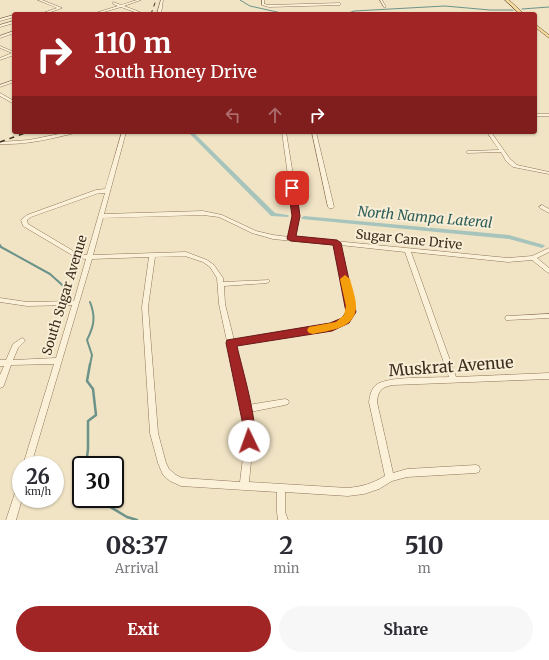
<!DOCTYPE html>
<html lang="en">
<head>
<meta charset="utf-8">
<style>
  :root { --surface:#fff; --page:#f7f7f7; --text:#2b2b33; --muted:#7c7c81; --accent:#a12525 }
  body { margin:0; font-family:Merriweather,serif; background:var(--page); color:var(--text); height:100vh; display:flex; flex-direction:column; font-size:15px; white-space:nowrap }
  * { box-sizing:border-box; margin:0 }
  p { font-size:13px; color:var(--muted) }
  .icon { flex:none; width:22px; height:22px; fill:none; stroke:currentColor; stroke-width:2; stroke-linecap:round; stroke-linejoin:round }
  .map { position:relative; height:520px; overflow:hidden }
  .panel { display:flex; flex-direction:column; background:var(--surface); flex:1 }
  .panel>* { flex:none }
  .banner { position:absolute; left:12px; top:12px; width:525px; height:122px; border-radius:4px; box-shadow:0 1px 3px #0004; background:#a12525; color:#fff; overflow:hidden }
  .speed { position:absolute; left:12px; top:456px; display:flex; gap:8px; font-size:20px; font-weight:700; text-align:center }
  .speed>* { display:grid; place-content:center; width:52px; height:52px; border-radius:50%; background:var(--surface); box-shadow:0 1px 3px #0004; line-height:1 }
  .speed small { font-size:10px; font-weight:400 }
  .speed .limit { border:2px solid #111; border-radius:6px; background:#fff; color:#111 }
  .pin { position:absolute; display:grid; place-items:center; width:34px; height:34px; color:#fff; margin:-17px; border-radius:8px; box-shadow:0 2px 6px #0006 }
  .me { position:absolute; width:44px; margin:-22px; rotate:357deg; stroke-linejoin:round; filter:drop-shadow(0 0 3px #0008) }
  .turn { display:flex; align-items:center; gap:14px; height:84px; padding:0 16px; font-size:18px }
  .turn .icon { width:52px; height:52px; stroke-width:2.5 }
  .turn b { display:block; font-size:28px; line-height:34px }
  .lanes { display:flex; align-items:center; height:38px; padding:0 16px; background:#0003; justify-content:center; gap:20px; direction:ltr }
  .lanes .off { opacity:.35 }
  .eta { display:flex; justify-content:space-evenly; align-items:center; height:68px; text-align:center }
  .eta b { font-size:24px; font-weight:700; line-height:28px }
  .cta { display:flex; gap:8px; margin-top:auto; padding:8px 16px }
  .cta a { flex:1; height:46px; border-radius:24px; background:var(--accent); color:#fff; font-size:16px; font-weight:700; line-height:46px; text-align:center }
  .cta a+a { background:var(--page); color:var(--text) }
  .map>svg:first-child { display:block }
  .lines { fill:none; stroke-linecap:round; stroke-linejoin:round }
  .stream-far2 { stroke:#6c938a; stroke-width:1 }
  .stream-far1 { stroke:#6c938a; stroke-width:2 }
  .stream { stroke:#6c938a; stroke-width:2.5 }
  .canal { fill:#a7c4bc; fill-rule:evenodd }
  .minor-casing { stroke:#8e7559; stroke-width:1 }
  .major-casing { stroke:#5b432e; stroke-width:1 }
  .minor { fill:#fbf1d9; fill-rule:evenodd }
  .major { fill:#f6da9b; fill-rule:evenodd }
  .rail-far1 { stroke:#3d2d1e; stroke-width:1; stroke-dasharray:4 4; stroke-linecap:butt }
  .rail { stroke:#3d2d1e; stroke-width:1.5; stroke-dasharray:5 5; stroke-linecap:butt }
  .route { fill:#a12525; stroke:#691818 }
  .slow { fill:#f59e0b }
  .labels { text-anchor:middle; stroke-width:4; stroke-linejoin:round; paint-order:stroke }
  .street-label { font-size:13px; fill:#3d2d1e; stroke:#f8eed5 }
  .water-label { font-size:14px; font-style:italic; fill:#2d5d5a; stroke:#f8eed5 }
  .near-street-label { font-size:16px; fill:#3d2d1e; stroke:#f8eed5 }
</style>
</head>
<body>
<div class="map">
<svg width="549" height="520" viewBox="0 0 549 520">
  <rect width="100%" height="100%" fill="#f1e4c5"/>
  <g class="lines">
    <g class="stream-far2">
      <path d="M240,0L250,6L286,14"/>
      <path d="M522,9L549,7"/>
      <path d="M346,14L354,11L445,6L490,10H513"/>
    </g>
    <g class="stream-far1">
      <path d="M0,245L1,247L50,274L70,292"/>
      <path d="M90,302C96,317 94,326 87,340L92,355L90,365"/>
    </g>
    <g class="stream">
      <path d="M86,465L88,449V421L96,415L93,389L87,381L90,364"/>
      <path d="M97,499L127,517L137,520"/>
    </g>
    <g class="canal">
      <path d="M188,132H193L275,213L288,215L289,216L288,217L271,216Z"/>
      <path d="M304,216L509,235L544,245L545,246L542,248L509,239L302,219L301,218Z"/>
    </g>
    <defs>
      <g id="minor">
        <path d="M38,0H42L62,8L45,14H40L57,8Z"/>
        <path d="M137,0H141L124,6L140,12V14L121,7L97,14H92L118,6L113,4V2L121,5Z"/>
        <path d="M161,0H163L161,14H157Z"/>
        <path d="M262,0H264V4L269,5L340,3L341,4L340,5L269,7L262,5Z"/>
        <path d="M380,0H382L386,7H384Z"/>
        <path d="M14,15V17L0,21V19Z"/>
        <path d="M14,21V23L0,27V25Z"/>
        <path d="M14,31V33L0,38V36Z"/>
        <path d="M0,46L14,52V55L0,60V58L12,53L0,48Z"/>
        <path d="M14,80V82L0,87V85Z"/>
        <path d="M0,93L14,101V104L0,96Z"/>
        <rect x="535" y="114" width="14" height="2"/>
        <path d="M69,132H77L75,133C50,139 26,145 0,144V142L29,140Z"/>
        <path d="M122,132H126L104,214L203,211L222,215L256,231L273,235L289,237L293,212L282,132H286L299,212L294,237L508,258L532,256L549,248V252L537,258L549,268V273L547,272L532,260L508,262L411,252L456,377L549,373V379L393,385C382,387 378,390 377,402L393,473L407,469L476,465L479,466L480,469L479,472L476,473L407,477L392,481L379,489L364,494L348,496L285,492V512L288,520H278L277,512V492L181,486L170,481L163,475L158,463L150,433L142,307L149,257L92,259L31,465H23L54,364L11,365L4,385L3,387L0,388V375L4,366H0V360H6L13,344L22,338L24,339L25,341L18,348L13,360L56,358L72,305L27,306L0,302V298L27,302L74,301L86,259L77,258L23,226L21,220L27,215L96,190L105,189ZM99,193H105L87,255H80L28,224L27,220L31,217ZM203,215L219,217L252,233L273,239L334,245L348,306C347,317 341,321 331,325L234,340L225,304L224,286L267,283L270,281L269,280L223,282V278L214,265L207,260L186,252L93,255L103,218ZM340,245L405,252L449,377C433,378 387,376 376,385C371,389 370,396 369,402L385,476C371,484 364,486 348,488L249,482L253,441V425L250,412L285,405L288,404L289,402L288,400L285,399L248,405L235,345L331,329C344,326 353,321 354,306ZM185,256L203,262L210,267L217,278L219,304L245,425V441L240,482L182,478L176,475L169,469L166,463L158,433L148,307L155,257Z"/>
        <path d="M312,132H316L334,207L333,208H329L328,207Z"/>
        <path d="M487,132H491L510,159L517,165L549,172V174L513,167L506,161L501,152L467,153V151H469L499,150Z"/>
        <path d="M542,205L549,209V213L540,208L539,207Z"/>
        <path d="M549,314V318L508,320H506L505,318L506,316H508Z"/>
        <path d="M21,483V499H22L16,520H6L18,484Z"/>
      </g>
      <g id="major">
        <path d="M505,0H509L524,14H520Z"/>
        <path d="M535,24L549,35V38L535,27Z"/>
      </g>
    </defs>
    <use href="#minor" class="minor-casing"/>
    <use href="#major" class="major-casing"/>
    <use href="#minor" class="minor"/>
    <use href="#major" class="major"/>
    <path class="rail-far1" d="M151,14L156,0"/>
    <path class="rail" d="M0,142L28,132"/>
  </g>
  <path class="route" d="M289,186H295L296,188L300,216L296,236L337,240L341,243L356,312L349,323L332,331L237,346C241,365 261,430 253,445L249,446L245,445L243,441V425L226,343L227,340L330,323L342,318L346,312L333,245L291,241L287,239L292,216L288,188Z"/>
  <path class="slow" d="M345,275L350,279C352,287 356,298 356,306C356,329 330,330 313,334L309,333L307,330L309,327L336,322L344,315L346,306L340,279Z"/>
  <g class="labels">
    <g class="street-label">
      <text transform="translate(409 239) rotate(6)" y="5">Sugar Cane Drive</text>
      <text transform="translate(64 295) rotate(-73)" y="5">South Sugar Avenue</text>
    </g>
    <g class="water-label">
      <text transform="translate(425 217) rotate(5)" y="5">North Nampa Lateral</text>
    </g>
    <g class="near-street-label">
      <text transform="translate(451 366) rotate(-4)" y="6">Muskrat Avenue</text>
    </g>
  </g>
</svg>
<div class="speed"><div>26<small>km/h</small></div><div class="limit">30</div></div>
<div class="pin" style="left:292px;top:188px;background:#d93025"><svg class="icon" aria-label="arrive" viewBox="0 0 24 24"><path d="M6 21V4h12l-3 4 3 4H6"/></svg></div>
<svg class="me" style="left:249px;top:441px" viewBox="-20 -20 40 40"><circle r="19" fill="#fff"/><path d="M0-13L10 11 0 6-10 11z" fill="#a12525"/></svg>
<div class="banner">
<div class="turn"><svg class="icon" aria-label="right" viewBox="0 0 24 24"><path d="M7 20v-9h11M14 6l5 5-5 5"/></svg><div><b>110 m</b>South Honey Drive</div></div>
<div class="lanes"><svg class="icon off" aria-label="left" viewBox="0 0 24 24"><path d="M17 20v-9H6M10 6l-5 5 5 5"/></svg><svg class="icon off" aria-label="ahead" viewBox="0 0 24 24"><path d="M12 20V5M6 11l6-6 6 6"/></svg><svg class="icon" aria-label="right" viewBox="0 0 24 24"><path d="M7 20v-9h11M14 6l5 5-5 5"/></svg></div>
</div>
</div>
<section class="panel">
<div class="eta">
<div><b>08:37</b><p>Arrival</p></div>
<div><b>2</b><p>min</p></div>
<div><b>510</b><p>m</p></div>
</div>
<div class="cta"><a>Exit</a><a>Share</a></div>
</section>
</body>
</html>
